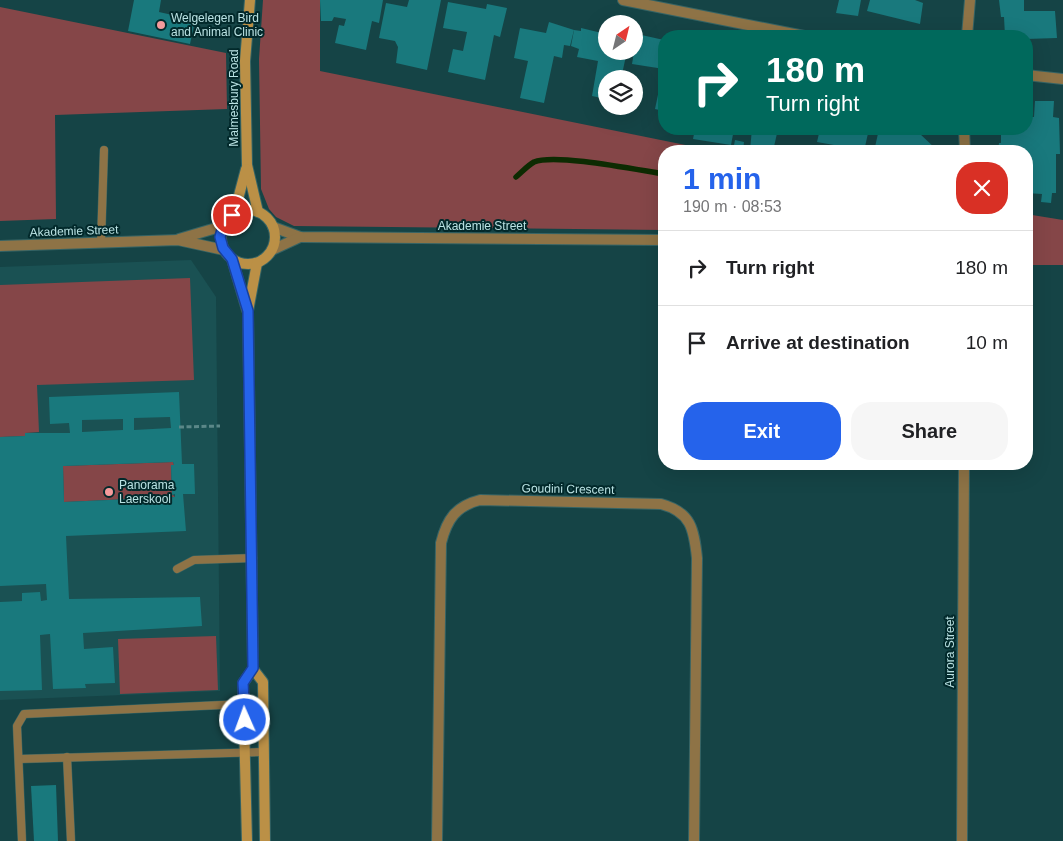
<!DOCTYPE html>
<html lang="en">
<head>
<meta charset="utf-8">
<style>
  :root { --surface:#fff; --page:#f6f6f6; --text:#202124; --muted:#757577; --line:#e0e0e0; --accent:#2563eb }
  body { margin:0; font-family:Helvetica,sans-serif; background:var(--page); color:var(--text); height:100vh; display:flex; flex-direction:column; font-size:19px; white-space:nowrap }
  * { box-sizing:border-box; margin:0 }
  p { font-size:16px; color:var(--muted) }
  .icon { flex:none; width:28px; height:28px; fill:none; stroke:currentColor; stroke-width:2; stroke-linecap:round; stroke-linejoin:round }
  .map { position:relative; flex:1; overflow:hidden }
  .panel { position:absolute; left:658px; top:145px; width:375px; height:325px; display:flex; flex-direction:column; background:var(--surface); border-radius:20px; box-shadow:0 5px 20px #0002 }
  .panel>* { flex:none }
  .guide { position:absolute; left:658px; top:30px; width:375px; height:105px; border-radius:20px; box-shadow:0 5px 20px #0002; background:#00695c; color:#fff; overflow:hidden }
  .needle { width:32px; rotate:35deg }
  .controls { position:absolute; left:598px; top:15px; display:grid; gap:10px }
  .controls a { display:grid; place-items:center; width:45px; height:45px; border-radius:50%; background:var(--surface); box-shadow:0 5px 20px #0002; font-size:25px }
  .pin { position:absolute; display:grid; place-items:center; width:42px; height:42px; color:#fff; margin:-21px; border:2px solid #fff; border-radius:50%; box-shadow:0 1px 5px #0007 }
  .me { position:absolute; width:55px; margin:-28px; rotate:358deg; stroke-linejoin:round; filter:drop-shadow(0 0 4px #0008) }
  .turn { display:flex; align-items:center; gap:18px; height:105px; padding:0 25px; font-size:22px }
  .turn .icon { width:65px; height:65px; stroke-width:2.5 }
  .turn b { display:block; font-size:35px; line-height:42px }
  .round { display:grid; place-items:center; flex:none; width:52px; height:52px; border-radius:20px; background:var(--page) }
  .head { display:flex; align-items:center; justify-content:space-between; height:85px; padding:0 25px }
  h1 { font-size:30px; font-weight:700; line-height:38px; color:var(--accent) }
  .action { display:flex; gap:10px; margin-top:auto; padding:10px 25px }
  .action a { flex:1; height:58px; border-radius:20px; background:var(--accent); color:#fff; font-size:20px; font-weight:700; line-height:58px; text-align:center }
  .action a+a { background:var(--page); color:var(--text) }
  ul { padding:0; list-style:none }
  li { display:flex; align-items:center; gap:15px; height:75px; padding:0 25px; border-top:1px solid var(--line) }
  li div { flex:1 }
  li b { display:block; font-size:19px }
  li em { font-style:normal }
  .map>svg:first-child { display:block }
  .built { fill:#1a5153 }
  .green { fill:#854648 }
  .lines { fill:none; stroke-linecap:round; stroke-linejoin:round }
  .stream { stroke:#0d2b02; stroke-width:5.5 }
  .building { fill:#19797d; fill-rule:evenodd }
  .lane-casing { stroke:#366465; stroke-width:9 }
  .street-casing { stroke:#366465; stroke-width:12 }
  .secondary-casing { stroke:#366465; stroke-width:12 }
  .path { stroke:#5b8788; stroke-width:3; stroke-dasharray:5 2.5; stroke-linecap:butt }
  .lane { stroke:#8e7346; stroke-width:8 }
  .street { stroke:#8e7346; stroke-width:10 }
  .secondary { stroke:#bb9046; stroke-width:10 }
  .route-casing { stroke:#184099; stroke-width:12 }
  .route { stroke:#2563eb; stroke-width:9 }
  .poi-dot { fill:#f59b9c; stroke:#02292b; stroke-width:2 }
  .labels { text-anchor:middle; stroke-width:4; stroke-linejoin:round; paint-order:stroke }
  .poi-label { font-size:12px; fill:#bae2e3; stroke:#02292b; text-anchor:start }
  .street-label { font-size:12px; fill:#bae2e3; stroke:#02292b }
</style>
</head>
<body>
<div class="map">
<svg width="1063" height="841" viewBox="0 0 1063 841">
  <rect width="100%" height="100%" fill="#154446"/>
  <path class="built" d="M191,260L216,297L220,691L0,700V267Z"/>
  <g class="green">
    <path d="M263,0H320V71L715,151H664V230L294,226L276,217L269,209L261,189L259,59Z"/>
    <path d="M0,7L226,53L227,109L55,115L56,219L0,221Z"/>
    <path d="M1026,214L1063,220V265H1026Z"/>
    <path d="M190,278L194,380L37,385L39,432L25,433V436L0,437V285Z"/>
    <path d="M173,462L174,465H171L172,494L175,497L64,502L63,466Z"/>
    <path d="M216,636L218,690L120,694L118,639Z"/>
  </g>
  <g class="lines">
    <path class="stream" d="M516,177C522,172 527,166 534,162C555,153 638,170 664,174"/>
  </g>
  <g class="building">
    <path d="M134,0H161L159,12L195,20L190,44L128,31Z"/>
    <path d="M320,0H383L379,23L372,21L366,50L335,43L339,25L344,26L346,19L334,17L332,21H321Z"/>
    <path d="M409,0H441L427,70L396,63L398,47L395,41L379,38L386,3L407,7Z"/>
    <path d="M839,0H861L858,16L836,13Z"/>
    <path d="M870,0H915L923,3L920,24L867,11Z"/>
    <path d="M999,0H1024V11H1055L1057,38L1026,39V36H1005L1004,17H1001Z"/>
    <path d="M448,2L486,9L487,4L507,8L500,37L494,35L485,80L448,72L453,49L463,51L467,32L443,28Z"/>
    <path d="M549,22L574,30L570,46L564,45L562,58L554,56L544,103L520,98L528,61L514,58L520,28L546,33Z"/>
    <path d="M581,28L606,34V51H627L621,79H606V99L592,96L598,61L577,57L579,49L571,46L574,30L581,31Z"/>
    <path d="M637,34L664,40V69L632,64Z"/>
    <path d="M663,71H664V111L655,109Z"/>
    <path d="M1035,101H1054L1053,117L1059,118L1060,154H1056V193H1052L1051,203L1041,202L1042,194L1026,193V151H998L999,143H1001V129H1026V119H1032V117H1034Z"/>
    <path d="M695,129H734L731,145L693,139Z"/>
    <path d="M752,129H778L773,151L750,150Z"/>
    <path d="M820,129H869L864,151H843L833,149L834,145L817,142Z"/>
    <path d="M879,129H911L917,135L919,133L937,150L879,151L875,147Z"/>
    <path d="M735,140L744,142L743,151H733Z"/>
    <path d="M179,392L182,464H194L195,494H183L186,531L66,536L69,599L200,597L202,626L83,633L84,649L113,647L115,683L85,684L86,688L53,689L50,634L40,635L42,690L0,691V602L22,601V593L40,592L41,601L47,600L46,584L0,586V437L25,436V433H70L69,423L50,424L49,397ZM170,417L171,428L134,430V418ZM123,419V430L82,432V420ZM173,462L174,465H171L172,495L175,494V497L64,502L63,466Z"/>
    <path d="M56,785L58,841H34L31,786Z"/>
  </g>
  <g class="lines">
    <defs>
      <g id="lane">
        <path d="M101,243L104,150"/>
        <path d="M177,569L194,560L253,558"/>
        <path d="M67,757L71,841"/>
        <path d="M19,759L262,752"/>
        <path d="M22,841L17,726L24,714L244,704L262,702"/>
      </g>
      <g id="street">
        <path d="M623,0L804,36"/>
        <path d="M967,36L970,0"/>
        <path d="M1026,75L1063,79"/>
        <path d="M964,129L965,151"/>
        <path d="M273,227L300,237L664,240"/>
        <path d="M179,239L223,226"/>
        <path d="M0,246L178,240L224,250"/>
        <path d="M272,250L300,237"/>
        <path d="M437,841L441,543C447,519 456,506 480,500L661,504C691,512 694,529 697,558L694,841"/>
        <path d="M962,841L964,464"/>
      </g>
      <g id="secondary">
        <path d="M250,0L245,61L247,165L258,212"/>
        <circle cx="248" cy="237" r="27"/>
        <path d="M234,214L246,169"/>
        <path d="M232,259L247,310"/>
        <path d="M253,669L263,682L265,841"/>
        <path d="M247,841L243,683L253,669L248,311L257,263"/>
      </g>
    </defs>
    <use href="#lane" class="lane-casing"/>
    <use href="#street" class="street-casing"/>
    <use href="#secondary" class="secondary-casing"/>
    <path class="path" d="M179,427L220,426"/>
    <use href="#lane" class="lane"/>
    <use href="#street" class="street"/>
    <use href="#secondary" class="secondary"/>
  </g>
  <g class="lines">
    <defs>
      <path id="route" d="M232,215L223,226L220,237L223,248L232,259L248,311L253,668L243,683L245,720"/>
    </defs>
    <use href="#route" class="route-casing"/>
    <use href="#route" class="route"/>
  </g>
  <g class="poi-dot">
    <circle cx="161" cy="25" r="5"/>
    <circle cx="109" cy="492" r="5"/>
  </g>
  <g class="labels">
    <g class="poi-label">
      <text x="171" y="22">Welgelegen Bird<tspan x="171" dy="14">and Animal Clinic</tspan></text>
      <text x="119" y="489">Panorama<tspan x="119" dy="14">Laerskool</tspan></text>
    </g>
    <g class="street-label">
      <text transform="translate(234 98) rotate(-90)" y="4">Malmesbury Road</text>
      <text x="482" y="230">Akademie Street</text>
      <text transform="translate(74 231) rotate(-2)" y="4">Akademie Street</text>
      <text transform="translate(568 489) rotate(1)" y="4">Goudini Crescent</text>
      <text transform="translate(950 652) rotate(-90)" y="4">Aurora Street</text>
    </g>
  </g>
</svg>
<div class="controls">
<a><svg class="needle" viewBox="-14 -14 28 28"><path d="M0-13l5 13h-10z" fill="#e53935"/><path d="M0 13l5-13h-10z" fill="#757577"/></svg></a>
<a><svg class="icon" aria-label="layers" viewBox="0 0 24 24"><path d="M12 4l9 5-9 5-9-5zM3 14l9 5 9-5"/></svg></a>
</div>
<div class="pin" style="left:232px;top:215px;background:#d93025"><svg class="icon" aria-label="arrive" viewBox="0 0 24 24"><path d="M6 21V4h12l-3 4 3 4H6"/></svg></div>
<svg class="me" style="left:245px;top:720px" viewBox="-20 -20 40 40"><circle r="17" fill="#2563eb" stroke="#fff" stroke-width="3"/><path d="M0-11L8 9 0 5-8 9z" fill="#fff"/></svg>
<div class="guide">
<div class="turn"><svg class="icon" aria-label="right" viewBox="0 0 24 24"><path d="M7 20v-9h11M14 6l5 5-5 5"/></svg><div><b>180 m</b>Turn right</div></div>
</div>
<section class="panel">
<div class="head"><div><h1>1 min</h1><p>190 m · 08:53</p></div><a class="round" style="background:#d93025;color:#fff"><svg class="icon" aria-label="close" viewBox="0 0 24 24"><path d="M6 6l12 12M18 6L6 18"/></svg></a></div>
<ul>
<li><svg class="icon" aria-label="right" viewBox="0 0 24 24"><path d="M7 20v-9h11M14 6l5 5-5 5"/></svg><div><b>Turn right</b></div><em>180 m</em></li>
<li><svg class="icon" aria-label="arrive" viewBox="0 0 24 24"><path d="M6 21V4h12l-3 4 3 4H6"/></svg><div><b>Arrive at destination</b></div><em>10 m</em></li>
</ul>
<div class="action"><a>Exit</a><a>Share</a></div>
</section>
</div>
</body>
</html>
